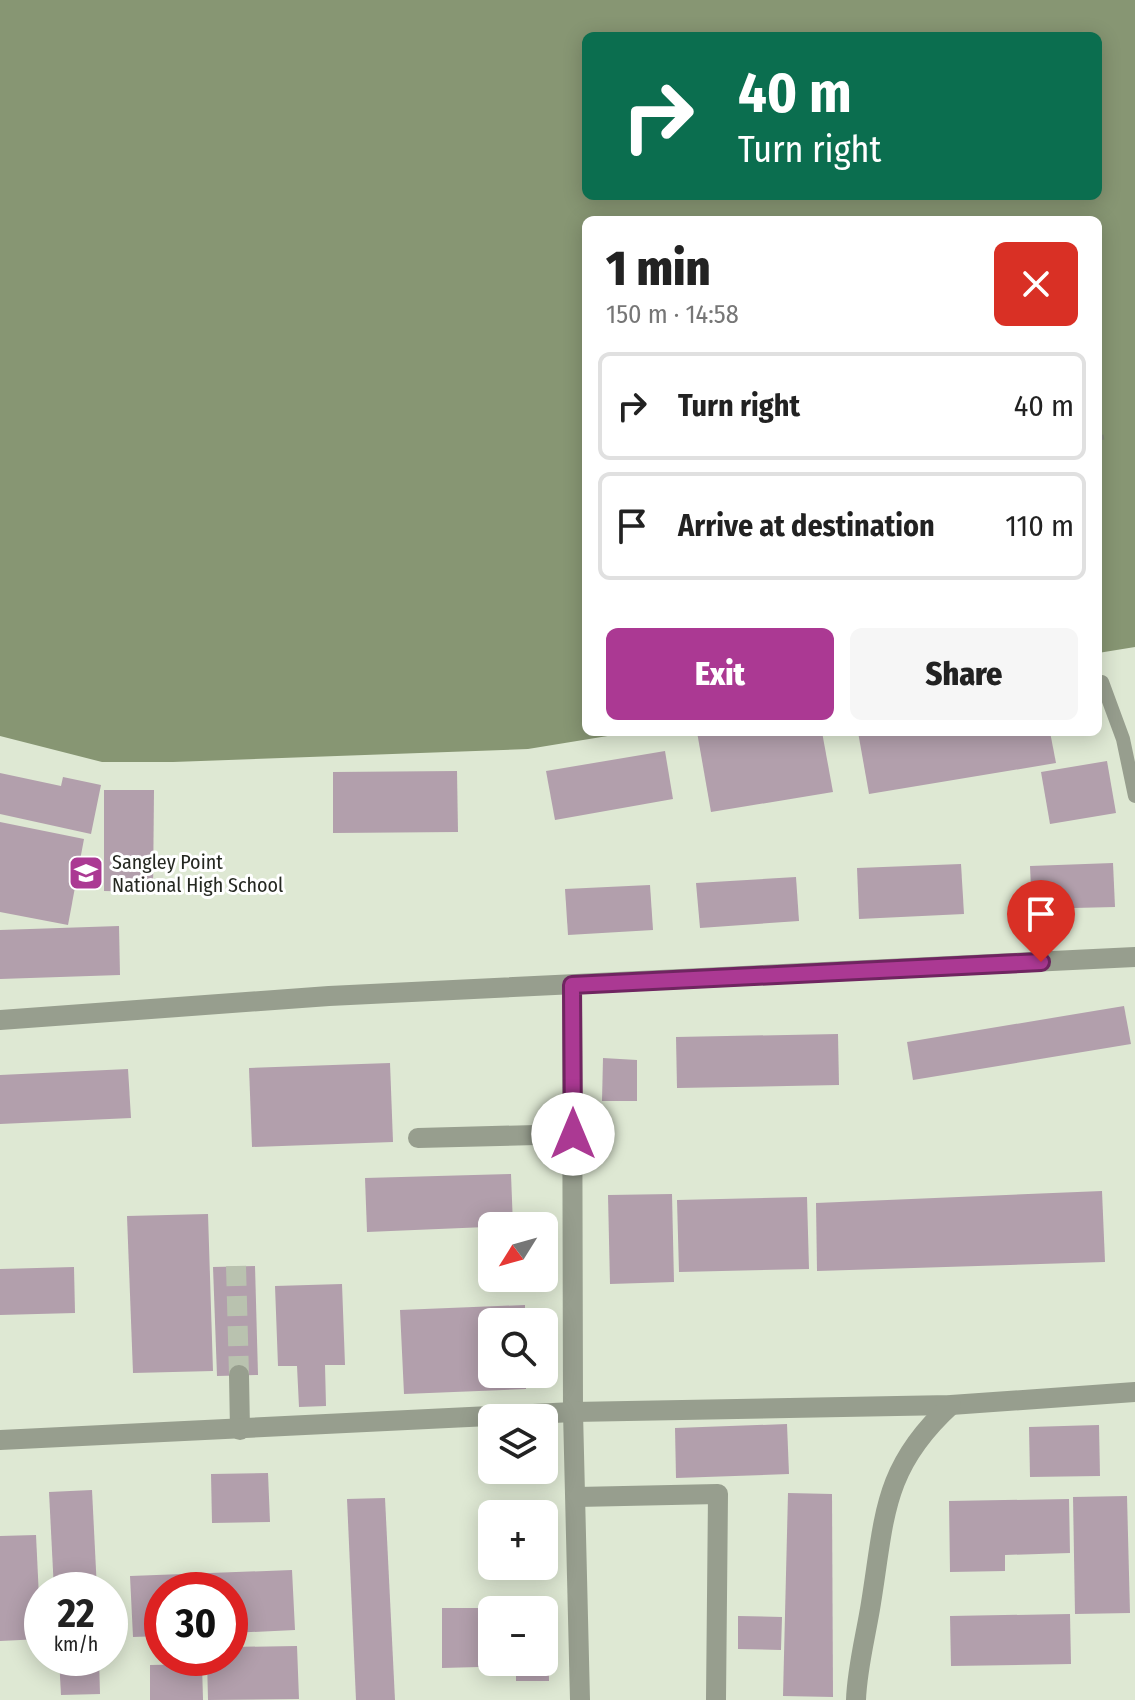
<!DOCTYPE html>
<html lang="en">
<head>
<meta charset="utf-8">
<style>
  :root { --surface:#fff; --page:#f6f6f6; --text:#222; --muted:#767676; --line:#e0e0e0; --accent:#ab3993 }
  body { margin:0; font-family:"Fira Sans Condensed",sans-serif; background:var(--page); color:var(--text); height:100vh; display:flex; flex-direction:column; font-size:30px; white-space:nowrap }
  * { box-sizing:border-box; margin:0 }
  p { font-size:26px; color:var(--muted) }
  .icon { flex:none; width:44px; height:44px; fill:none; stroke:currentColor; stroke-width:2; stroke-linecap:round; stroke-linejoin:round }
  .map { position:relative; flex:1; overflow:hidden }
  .drawer { position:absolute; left:582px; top:216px; width:520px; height:520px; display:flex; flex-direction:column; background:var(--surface); border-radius:12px; box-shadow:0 4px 20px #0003 }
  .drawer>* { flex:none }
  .top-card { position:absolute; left:582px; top:32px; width:520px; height:168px; border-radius:12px; box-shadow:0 4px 20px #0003; background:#0b6e4f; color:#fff; overflow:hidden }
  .needle { width:52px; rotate:233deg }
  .tools { position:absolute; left:478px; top:1212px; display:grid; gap:16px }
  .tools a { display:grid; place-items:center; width:80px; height:80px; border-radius:12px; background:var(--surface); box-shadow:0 4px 20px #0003; font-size:40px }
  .speed { position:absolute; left:24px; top:1572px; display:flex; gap:16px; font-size:40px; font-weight:700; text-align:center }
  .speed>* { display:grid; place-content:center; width:104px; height:104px; border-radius:50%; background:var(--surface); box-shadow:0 4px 20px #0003; line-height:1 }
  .speed small { font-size:20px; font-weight:400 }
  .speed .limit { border:12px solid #d22; background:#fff; color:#111 }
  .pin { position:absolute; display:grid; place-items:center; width:68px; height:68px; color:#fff; margin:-82px -34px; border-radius:50% 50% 50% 0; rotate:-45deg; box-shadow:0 0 8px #0007 }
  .pin .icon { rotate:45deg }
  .me { position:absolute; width:88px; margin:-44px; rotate:0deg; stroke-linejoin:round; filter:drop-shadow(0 0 6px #0008) }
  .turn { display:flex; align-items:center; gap:28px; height:168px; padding:0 24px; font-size:36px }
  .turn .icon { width:104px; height:104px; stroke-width:2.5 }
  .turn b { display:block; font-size:56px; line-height:68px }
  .round { display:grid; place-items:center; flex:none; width:84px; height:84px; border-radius:12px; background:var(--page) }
  .overview { display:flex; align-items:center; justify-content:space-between; height:136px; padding:0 24px }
  h1 { font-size:48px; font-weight:800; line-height:60px }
  .cta { display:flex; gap:16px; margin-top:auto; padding:16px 24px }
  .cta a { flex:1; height:92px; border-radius:12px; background:var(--accent); color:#fff; font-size:32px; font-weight:800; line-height:92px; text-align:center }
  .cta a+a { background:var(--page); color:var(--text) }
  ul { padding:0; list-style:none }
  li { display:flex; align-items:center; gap:24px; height:108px; margin:0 16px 12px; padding:0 8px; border:4px solid var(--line); border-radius:12px }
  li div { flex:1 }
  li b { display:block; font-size:30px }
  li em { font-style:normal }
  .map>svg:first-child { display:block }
  .water { fill:#879673; fill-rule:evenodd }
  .building { fill:#b29fac }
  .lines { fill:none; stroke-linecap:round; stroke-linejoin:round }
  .minor-tunnel { stroke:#b9c2af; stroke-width:20; stroke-dasharray:20 10; stroke-linecap:butt }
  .path { stroke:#7f8678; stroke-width:5; stroke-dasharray:6 4; stroke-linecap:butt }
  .service { stroke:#979e8e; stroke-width:14 }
  .minor { stroke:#979e8e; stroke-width:20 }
  .route-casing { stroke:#6f2560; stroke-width:20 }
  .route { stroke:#ab3993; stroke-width:14 }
  .labels { text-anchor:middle; stroke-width:6; stroke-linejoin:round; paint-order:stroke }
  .poi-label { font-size:20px; fill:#252821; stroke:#fff; text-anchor:start }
</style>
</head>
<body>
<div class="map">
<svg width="1135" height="1700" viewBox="0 0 1135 1700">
  <rect width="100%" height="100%" fill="#dee8d3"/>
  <path class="water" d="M0,0H1135V647L1098,653V220H586V732H632L528,749L173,762H102L0,736ZM586,36H1098V196H586Z"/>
  <g class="building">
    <path d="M697,732H822L833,792L711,812Z"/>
    <path d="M858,732H1050L1056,763L869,794Z"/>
    <path d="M665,751L673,799L555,820L546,771Z"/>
    <path d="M1107,761L1116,813L1050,824L1041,772Z"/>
    <path d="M457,771L458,832L333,833V772Z"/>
    <path d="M0,773L61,786L63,777L101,785L91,834L0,814Z"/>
    <path d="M104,790H154L153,892L104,891Z"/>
    <path d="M0,822L84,839L68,925L0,912Z"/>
    <path d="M1113,863L1115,907L1032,909L1030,866Z"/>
    <path d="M961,864L964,914L859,919L857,868Z"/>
    <path d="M796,877L799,921L700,928L696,883Z"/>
    <path d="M650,885L653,930L568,935L565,889Z"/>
    <path d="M119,926L120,975L0,979V930Z"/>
    <path d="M1124,1006L1131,1044L913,1080L907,1042Z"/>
    <path d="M838,1034L839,1085L677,1088L676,1037Z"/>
    <path d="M603,1058L637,1060V1101H602Z"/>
    <path d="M390,1063L393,1142L252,1147L249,1068Z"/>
    <path d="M128,1069L131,1118L0,1124V1075Z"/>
    <path d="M511,1174L513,1226L367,1232L365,1178Z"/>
    <path d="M1102,1191L1105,1262L817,1271L816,1203Z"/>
    <path d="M672,1194L674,1282L610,1284L608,1195Z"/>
    <path d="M807,1197L809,1269L679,1272L677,1200Z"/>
    <path d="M208,1214L213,1371L133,1373L127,1216Z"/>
    <path d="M255,1266L258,1375L217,1376L213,1267Z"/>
    <path d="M74,1267L75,1313L0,1315V1269Z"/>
    <path d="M342,1284L345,1365H325L326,1406L299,1407L297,1366H278L275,1286Z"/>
    <path d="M525,1305V1322H492V1374H526V1389L404,1394L400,1310Z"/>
    <path d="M787,1424L789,1474L676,1478L675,1428Z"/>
    <path d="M1099,1425L1100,1476L1030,1477L1029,1427Z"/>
    <path d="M268,1473L270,1522L212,1523L211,1474Z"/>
    <path d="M92,1490L97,1590H54L49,1492Z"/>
    <path d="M788,1493L832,1494L833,1697L783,1696Z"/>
    <path d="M1127,1496L1130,1613L1075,1614L1073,1497Z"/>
    <path d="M385,1498L395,1700H356L347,1499Z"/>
    <path d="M1069,1499L1070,1553L1005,1555V1571L950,1572L949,1501Z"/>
    <path d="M36,1535L41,1639L0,1641V1536Z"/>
    <path d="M292,1570L295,1630L230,1633V1590H162V1636L133,1637L130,1576Z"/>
    <path d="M442,1608H478L479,1667L442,1668Z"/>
    <path d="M1070,1614L1071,1664L951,1666L950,1616Z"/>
    <path d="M738,1616L782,1617L781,1650L738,1649Z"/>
    <path d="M544,1622H548L549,1681H516V1662H544Z"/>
    <path d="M297,1646L299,1699L208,1700L207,1658H230V1647Z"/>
    <path d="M59,1658H99L100,1694L61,1695Z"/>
    <path d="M202,1664L203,1700H150V1665Z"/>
  </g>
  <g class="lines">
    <path class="minor-tunnel" d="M236,1266L239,1375"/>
    <path class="path" d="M1098,438L1104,437"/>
    <path class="service" d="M1102,682L1123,739L1135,796"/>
    <g class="minor">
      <path d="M572,985L573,1412L580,1700"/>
      <path d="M0,1020L329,996L1135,957"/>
      <path d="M418,1138L573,1134"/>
      <path d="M239,1375L240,1430"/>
      <path d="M0,1440L573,1412L951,1405L1135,1392"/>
      <path d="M577,1497L718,1494L716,1700"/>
      <path d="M856,1700C857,1668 866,1635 871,1603C885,1517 882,1468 951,1405"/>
    </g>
  </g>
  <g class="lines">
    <defs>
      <path id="route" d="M573,1134L572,985L1041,962"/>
    </defs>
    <use href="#route" class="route-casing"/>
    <use href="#route" class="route"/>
  </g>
  <defs>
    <symbol id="school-square" viewBox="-11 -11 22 22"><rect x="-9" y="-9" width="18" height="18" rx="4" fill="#ab3993" stroke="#fff"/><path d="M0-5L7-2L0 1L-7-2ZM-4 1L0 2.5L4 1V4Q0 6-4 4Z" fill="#fff"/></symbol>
  </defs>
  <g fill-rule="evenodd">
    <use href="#school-square" x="66" y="853" width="40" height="40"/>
  </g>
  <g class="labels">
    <g class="poi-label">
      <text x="112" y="869">Sangley Point<tspan x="112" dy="23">National High School</tspan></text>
    </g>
  </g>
</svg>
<div class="tools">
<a><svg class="needle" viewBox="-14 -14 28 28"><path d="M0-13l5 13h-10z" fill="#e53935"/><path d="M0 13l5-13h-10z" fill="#767676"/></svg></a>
<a><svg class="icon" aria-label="search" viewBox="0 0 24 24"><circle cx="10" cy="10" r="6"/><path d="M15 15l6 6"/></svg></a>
<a><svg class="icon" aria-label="layers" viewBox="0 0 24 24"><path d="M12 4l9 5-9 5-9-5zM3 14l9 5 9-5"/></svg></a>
<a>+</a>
<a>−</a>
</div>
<div class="speed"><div>22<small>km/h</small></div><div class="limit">30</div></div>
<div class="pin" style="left:1041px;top:962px;background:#d93025"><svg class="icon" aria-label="arrive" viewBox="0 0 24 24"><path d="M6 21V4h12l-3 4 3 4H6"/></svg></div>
<svg class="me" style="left:573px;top:1134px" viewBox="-20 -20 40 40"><circle r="19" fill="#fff"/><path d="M0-13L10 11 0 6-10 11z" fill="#ab3993"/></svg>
<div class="top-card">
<div class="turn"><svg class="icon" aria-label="right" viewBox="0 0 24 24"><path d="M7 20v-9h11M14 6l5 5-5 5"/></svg><div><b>40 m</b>Turn right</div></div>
</div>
<section class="drawer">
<div class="overview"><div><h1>1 min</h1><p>150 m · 14:58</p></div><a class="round" style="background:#d93025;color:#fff"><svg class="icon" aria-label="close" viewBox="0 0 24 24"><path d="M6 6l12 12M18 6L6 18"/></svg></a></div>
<ul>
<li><svg class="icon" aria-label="right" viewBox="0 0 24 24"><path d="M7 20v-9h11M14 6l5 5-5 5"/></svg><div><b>Turn right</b></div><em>40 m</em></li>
<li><svg class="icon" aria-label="arrive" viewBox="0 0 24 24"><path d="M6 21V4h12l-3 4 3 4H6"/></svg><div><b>Arrive at destination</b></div><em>110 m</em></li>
</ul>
<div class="cta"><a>Exit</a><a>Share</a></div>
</section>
</div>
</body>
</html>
